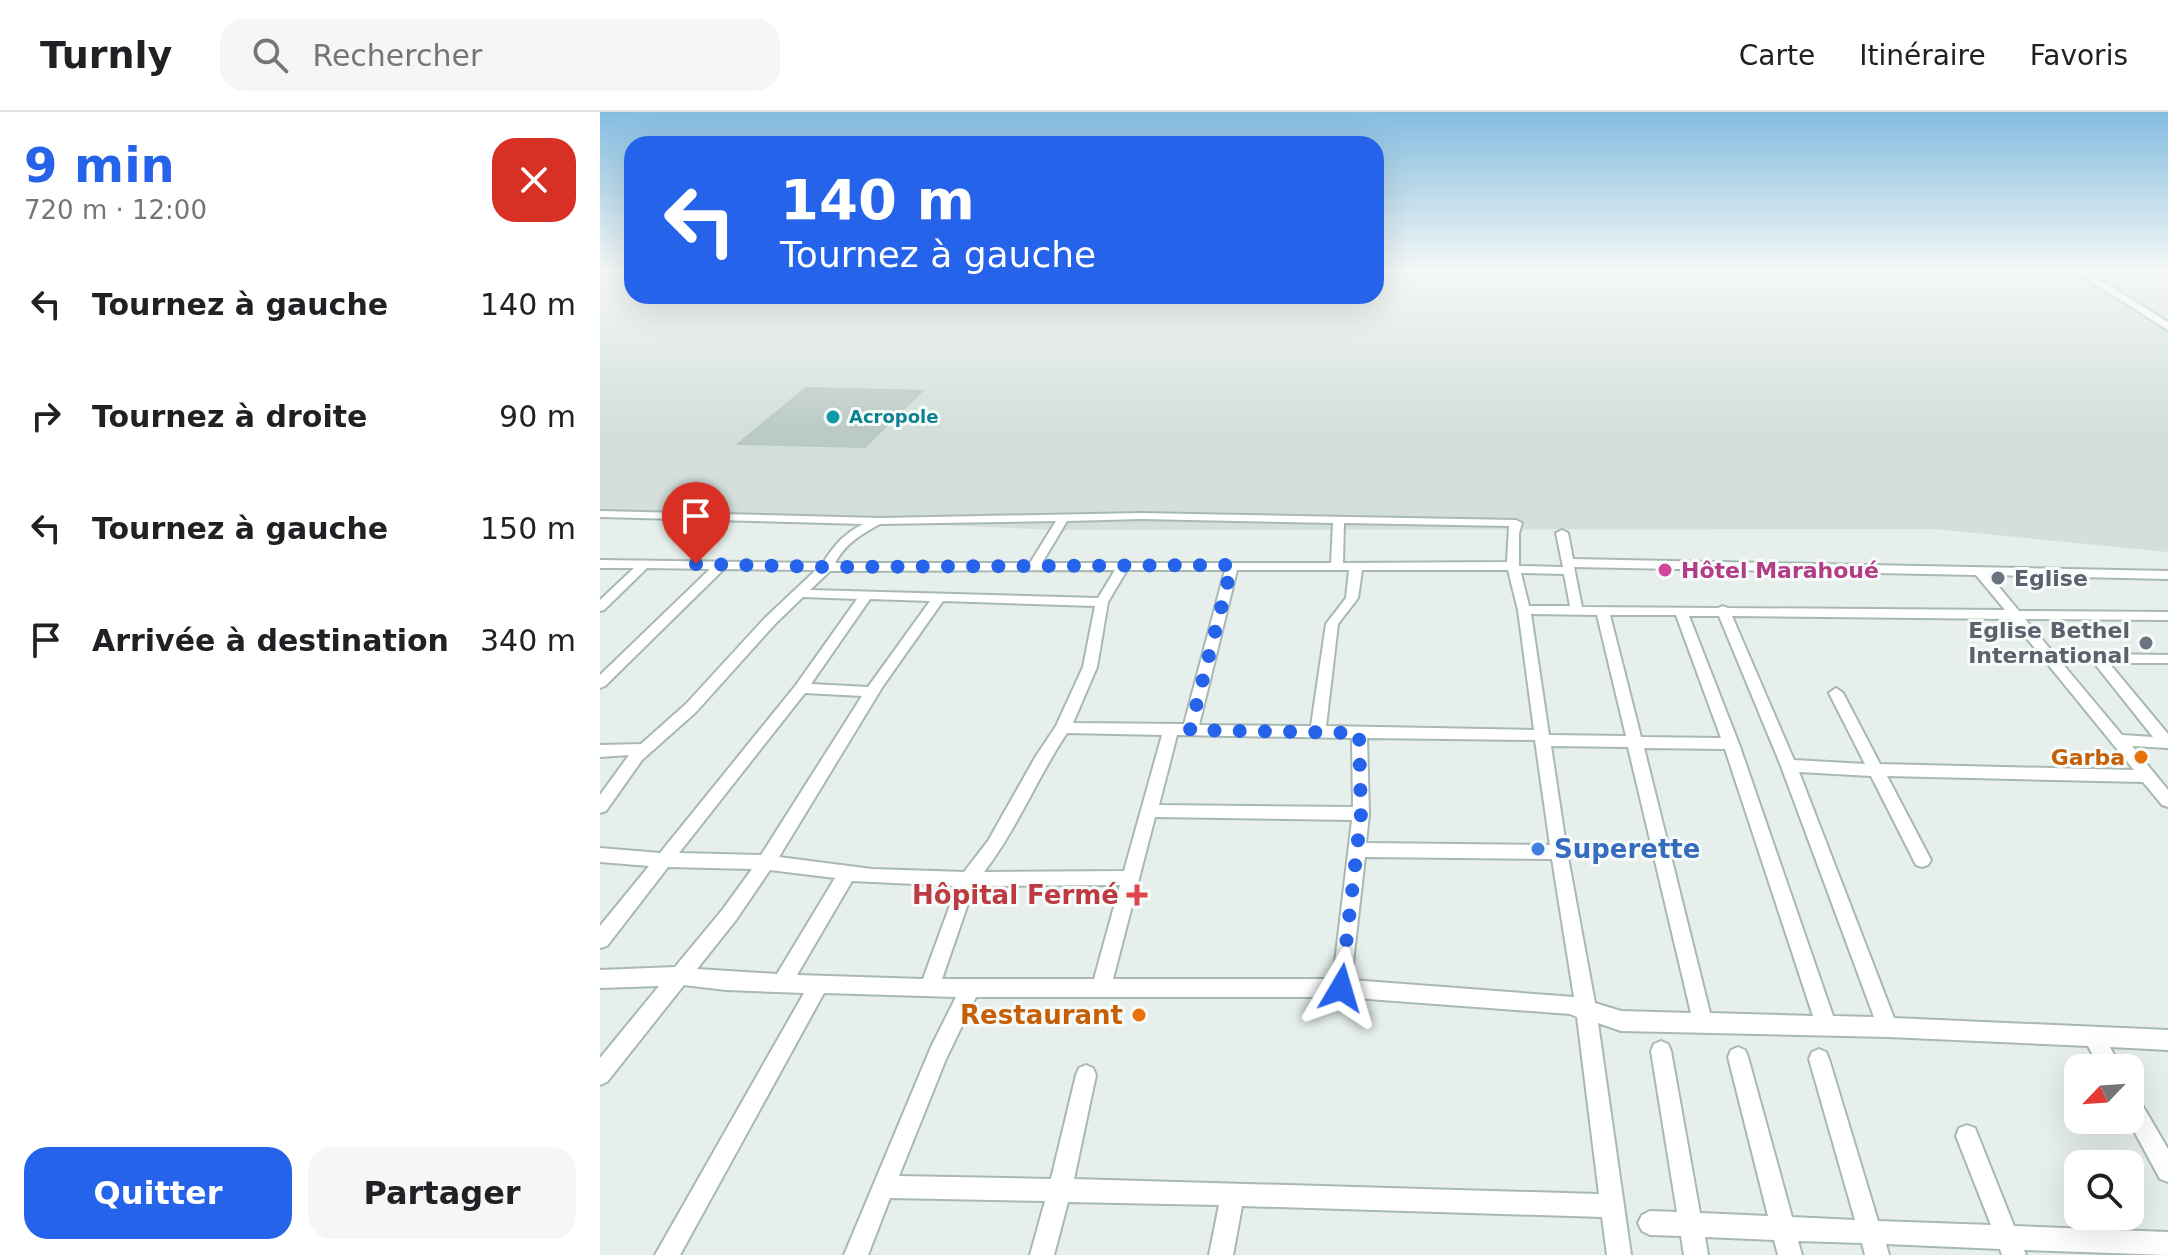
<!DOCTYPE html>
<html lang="fr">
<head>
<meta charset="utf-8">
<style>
  :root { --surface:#fff; --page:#f6f6f6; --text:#202124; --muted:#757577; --line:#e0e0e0; --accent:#2563eb }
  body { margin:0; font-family:"DejaVu Sans",sans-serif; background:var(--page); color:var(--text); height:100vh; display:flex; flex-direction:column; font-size:30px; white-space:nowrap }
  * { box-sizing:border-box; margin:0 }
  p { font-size:26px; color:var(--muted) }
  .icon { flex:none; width:44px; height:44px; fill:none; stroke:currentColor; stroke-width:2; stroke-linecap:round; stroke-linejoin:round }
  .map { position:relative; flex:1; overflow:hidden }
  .panel { display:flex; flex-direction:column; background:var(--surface); width:600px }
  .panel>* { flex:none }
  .guide { position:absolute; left:24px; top:24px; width:760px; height:168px; border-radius:24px; box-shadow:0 8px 32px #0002; background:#2563eb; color:#fff; overflow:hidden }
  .needle { width:52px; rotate:245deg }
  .controls { position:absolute; left:1464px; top:942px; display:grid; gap:16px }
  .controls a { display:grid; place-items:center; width:80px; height:80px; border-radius:16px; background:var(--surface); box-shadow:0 8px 32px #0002; font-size:40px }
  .pin { position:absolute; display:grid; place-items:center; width:68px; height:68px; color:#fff; margin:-82px -34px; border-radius:50% 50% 50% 0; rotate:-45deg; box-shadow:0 0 8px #0007 }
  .pin .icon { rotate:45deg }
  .me { position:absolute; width:88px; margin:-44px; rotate:7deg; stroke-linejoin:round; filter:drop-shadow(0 0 6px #0008) }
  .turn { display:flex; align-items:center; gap:28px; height:168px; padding:0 24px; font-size:36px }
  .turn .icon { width:104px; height:104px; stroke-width:2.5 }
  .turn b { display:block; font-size:56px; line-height:68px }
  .round { display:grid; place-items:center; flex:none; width:84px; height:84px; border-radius:24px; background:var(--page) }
  .headline { display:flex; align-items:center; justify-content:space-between; height:136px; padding:0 24px }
  h1 { font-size:48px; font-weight:700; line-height:60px; color:var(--accent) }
  .primary-button { display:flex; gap:16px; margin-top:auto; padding:16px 24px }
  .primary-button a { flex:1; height:92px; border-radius:24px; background:var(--accent); color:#fff; font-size:32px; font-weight:700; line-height:92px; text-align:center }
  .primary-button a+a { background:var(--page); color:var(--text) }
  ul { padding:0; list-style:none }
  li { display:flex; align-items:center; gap:24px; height:112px; padding:0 24px }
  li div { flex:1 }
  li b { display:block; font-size:30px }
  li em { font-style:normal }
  header { display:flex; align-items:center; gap:48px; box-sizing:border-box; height:112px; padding:0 40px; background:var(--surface); border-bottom:2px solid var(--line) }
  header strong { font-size:38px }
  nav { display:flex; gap:44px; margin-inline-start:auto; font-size:28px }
  .search { width:560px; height:72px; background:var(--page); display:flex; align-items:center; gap:20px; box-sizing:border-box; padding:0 28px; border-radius:24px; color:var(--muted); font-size:30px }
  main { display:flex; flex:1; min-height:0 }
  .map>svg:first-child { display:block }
  .built { fill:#d4dfda }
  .building { fill:#bbcac4; stroke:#b8c9c2; stroke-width:2 }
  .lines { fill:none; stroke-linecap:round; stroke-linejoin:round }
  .street-casing { stroke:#a8b8b2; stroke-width:4 }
  .secondary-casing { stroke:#a4bbb3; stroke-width:4 }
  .street { fill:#fff; fill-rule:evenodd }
  .secondary { fill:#fff; fill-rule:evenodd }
  .route { stroke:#2563eb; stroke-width:14; stroke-dasharray:0 25.2 }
  .culture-dot { fill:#0f9aa8; stroke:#f7fbf9; stroke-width:3 }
  .hotel-dot { fill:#d1479c; stroke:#f7fbf9; stroke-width:3 }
  .worship-dot { fill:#6b7280; stroke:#f7fbf9; stroke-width:3 }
  .food-dot { fill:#e8710a; stroke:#f7fbf9; stroke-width:3 }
  .shop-dot { fill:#3f7fe0; stroke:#f7fbf9; stroke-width:3 }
  .health-dot { fill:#e0444e; stroke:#f7fbf9; stroke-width:3 }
  .labels { text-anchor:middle; stroke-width:6; stroke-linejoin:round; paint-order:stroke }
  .far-culture-label { font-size:18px; font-weight:bold; fill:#0d838f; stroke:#f7fbf9; text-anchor:start }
  .hotel-label { font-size:22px; font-weight:bold; fill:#b23c85; stroke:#f7fbf9; text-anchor:start }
  .worship-label { font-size:22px; font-weight:bold; fill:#5b616d; stroke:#f7fbf9; text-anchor:start }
  .food-label { font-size:22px; font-weight:bold; fill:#c56008; stroke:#f7fbf9; text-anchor:end }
  .near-shop-label { font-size:26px; font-weight:bold; fill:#366cbe; stroke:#f7fbf9; text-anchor:start }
  .near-health-label { font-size:26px; font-weight:bold; fill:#be3a42; stroke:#f7fbf9; text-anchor:end }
  .near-food-label { font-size:26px; font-weight:bold; fill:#c56008; stroke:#f7fbf9; text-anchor:end }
</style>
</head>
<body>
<header>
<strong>Turnly</strong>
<div class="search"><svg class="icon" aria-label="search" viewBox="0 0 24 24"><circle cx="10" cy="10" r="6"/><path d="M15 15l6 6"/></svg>Rechercher</div>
<nav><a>Carte</a><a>Itinéraire</a><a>Favoris</a></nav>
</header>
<main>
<section class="panel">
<div class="headline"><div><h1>9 min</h1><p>720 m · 12:00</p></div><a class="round" style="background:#d93025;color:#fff"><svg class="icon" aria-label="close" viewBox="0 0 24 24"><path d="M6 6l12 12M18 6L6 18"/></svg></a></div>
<ul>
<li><svg class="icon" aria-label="left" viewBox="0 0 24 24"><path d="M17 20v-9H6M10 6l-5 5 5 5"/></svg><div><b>Tournez à gauche</b></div><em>140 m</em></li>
<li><svg class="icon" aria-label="right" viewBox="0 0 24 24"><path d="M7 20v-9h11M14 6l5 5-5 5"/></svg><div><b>Tournez à droite</b></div><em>90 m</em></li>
<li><svg class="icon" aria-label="left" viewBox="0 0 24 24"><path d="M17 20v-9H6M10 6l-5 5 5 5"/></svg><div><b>Tournez à gauche</b></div><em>150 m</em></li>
<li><svg class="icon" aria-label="arrive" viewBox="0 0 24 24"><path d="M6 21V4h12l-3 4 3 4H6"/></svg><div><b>Arrivée à destination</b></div><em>340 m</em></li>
</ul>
<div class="primary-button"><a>Quitter</a><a>Partager</a></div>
</section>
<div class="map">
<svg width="1568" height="1143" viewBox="0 0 1568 1143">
  <rect width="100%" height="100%" fill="#e6efeb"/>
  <path class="built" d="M0,157H32V184H776V157H1568V440L1334,417L458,418L0,399Z"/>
  <path class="building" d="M206,276L322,279L265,335L138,332Z"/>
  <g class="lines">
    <defs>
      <g id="street">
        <path d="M0,399L280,406L541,401L916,408L922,411L919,421V454L963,455L956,421L962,418L968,421L973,447L1568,459V467L1389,463L1419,499L1568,500V508L1425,507L1522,623L1553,625L1495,552L1494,546L1501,542L1568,543V551H1509L1568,622V636L1532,634L1568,678V695L1562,693L1543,670L1287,664L1331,748L1328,753L1322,755L1316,753L1271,664L1199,660L1294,906L1568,918V938L1510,935L1521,956H1500L1488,934L1288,925L1021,919L998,911L1031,1143H1007L1002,1105L642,1094L633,1143H609L619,1093L468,1090L454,1143H430L445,1089L290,1086L268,1143H244L331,935L356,885L224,881L80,1143H55L204,881L126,878L84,873L7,970L0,973V946L59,874L0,876V858L75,855L123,797L152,757L68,755L7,834L0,836V814L49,754L0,750V736L60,741L196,573L257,487L203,485L175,512L96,600L42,648L6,699L0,701V683L29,643L0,645V633L41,632L86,592L165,506L216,458L124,457L5,574L0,576V563L110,457L47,456L4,498L0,499V488L34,456H0V448L223,451C234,433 244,422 263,412L0,405ZM541,407L733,411L731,451H442L467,409ZM456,409L430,451H235C246,431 260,423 280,412ZM744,411L909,414L907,450L743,451ZM974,455L1376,463L1405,498L1128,496L1123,494L1118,496L982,495ZM515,458L498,486L210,478L230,459ZM527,458H625L584,612L473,611L497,555L508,490ZM637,458H749L746,486L726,512L711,614L599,613ZM762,458H908L918,498L934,618L726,614L738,512L758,486ZM921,461L964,462L970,494H929ZM270,487L330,489L268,575L211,572ZM343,489L495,494L483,555L456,614L436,644L388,729L364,760L272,757L179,745L283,574ZM931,502L997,503L1026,624L949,623ZM1010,503H1076L1121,626L1041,625ZM1089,504H1119L1181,654L1274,905L1233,904L1139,632ZM1132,504L1411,507L1534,658L1280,652L1243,581L1236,576L1229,581L1265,652L1194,648ZM205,581L262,584L161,743L79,741ZM467,621L562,623L524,759L384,760C417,717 437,666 467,621ZM577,623L752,626L753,695L559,693ZM767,626L935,628L950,733L766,731L769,702ZM951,634L1028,635L1091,901L1021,899L995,891L967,740ZM1044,636L1125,637L1213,904L1110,901ZM555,705L752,708L733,867H513ZM765,745L952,747L974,885L751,868ZM170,758L235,766L177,862L97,857L136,808ZM252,769L357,774L323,867L197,863ZM520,773L494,867H342L374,774ZM376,885H741L970,902L977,905L999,1082L474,1067L496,963L493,956L486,953L479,956L476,963L451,1067L299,1064L346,947Z"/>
        <path d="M1061,929L1068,932L1071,939L1100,1101L1168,1104L1128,945L1131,938L1138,935L1145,938L1148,945L1192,1105L1255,1108L1209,947L1212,940L1219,937L1226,940L1229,947L1278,1109L1391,1113L1356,1024L1359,1016L1367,1013L1375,1016L1414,1114L1568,1120V1143L1424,1138L1426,1143H1402L1400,1137L1286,1132L1289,1143H1265L1262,1131L1198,1129L1202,1143H1178L1174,1128L1105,1125L1108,1143H1084L1081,1124L1050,1123L1042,1119L1038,1111L1042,1103L1050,1099L1077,1100L1051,939L1054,932Z"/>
        <path d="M1530,980L1537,984L1568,1037V1070L1560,1067L1528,1008H1530Z"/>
      </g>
      <path id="secondary" d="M1471,157H1482L1568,210V218Z"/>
    </defs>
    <use href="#street" class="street-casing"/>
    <use href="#secondary" class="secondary-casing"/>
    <use href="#street" class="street"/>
    <use href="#secondary" class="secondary"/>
  </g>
  <linearGradient id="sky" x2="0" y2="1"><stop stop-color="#84bce0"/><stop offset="0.5" stop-color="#f4f8f6"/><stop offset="1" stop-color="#f4f8f6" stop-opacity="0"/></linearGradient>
  <rect width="1568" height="317" fill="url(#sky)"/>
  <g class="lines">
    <path class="route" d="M96,452L227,455L632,453L590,618L759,621L761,702L741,876"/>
  </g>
  <circle class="culture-dot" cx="233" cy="305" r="8"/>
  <circle class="hotel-dot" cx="1065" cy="458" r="8"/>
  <g class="worship-dot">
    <circle cx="1398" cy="466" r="8"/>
    <circle cx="1546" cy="531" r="8"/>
  </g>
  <g class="food-dot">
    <circle cx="1541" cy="645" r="8"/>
    <circle cx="539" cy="903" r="8"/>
  </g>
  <circle class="shop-dot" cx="938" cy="737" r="8"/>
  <path class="health-dot" d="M533 771h8v8h8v8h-8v8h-8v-8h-8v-8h8z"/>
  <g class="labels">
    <g class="far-culture-label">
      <text x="249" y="311">Acropole</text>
    </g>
    <g class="hotel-label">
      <text x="1081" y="466">Hôtel Marahoué</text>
    </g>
    <g class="worship-label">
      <text x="1414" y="474">Eglise</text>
      <text x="1530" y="526" text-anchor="end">Eglise Bethel<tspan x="1530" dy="25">International</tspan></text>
    </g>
    <g class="food-label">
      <text x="1525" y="653">Garba</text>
    </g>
    <g class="near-shop-label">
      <text x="954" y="746">Superette</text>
    </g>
    <g class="near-health-label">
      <text x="519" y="792">Hôpital Fermé</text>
    </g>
    <g class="near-food-label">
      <text x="523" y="912">Restaurant</text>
    </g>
  </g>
</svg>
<div class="controls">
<a><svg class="needle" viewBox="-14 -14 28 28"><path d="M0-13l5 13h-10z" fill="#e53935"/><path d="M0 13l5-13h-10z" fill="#757577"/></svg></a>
<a><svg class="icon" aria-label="search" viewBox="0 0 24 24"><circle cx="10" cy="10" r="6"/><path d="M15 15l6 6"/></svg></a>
</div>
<div class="pin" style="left:96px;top:452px;background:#d93025"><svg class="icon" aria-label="arrive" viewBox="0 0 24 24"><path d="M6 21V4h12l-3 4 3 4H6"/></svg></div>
<svg class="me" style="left:741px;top:876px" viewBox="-20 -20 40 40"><path d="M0-17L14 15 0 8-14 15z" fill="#2563eb" stroke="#fff" stroke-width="4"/></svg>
<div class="guide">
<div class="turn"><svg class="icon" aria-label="left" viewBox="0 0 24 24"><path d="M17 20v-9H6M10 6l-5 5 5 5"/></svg><div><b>140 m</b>Tournez à gauche</div></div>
</div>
</div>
</main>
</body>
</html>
